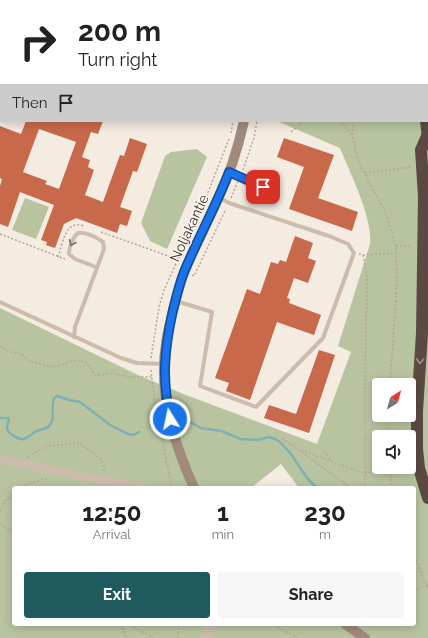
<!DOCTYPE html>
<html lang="en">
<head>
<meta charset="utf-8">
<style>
  :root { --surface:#fff; --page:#f6f6f6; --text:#222; --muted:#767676; --accent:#1f5a5e }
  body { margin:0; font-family:Raleway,sans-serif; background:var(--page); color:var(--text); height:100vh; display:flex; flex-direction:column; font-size:15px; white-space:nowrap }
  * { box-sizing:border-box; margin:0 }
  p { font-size:13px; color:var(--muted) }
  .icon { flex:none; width:22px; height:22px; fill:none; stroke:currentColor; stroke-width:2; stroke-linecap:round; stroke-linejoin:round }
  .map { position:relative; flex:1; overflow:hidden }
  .side { position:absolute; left:12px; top:486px; width:404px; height:140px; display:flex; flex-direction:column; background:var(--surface); border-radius:4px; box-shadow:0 2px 10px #0003 }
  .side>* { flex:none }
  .top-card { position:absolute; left:0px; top:0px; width:428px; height:122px; box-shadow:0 2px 10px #0003; background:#fff; color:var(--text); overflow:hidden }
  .needle { width:26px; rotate:37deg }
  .tools { position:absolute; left:372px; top:378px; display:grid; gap:8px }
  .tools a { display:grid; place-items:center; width:44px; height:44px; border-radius:4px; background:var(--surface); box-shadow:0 2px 10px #0003; font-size:20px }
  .pin { position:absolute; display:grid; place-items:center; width:34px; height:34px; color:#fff; margin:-17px; border-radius:8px; box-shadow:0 2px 6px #0006 }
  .me { position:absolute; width:44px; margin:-22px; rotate:350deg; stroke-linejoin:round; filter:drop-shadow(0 0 3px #0008) }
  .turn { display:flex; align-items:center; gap:14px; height:84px; padding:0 12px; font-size:18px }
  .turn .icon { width:52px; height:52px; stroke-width:2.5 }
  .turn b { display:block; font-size:28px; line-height:34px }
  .then { display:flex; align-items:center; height:38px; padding:0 12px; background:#0003; gap:8px; font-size:15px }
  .eta { display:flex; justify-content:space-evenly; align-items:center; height:68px; text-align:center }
  .eta b { font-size:24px; font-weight:700; line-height:28px }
  .button { display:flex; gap:8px; margin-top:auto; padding:8px 12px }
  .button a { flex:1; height:46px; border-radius:4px; background:var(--accent); color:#fff; font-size:16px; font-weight:700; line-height:46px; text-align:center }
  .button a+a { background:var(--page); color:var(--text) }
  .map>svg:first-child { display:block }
  .green { fill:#b8c4a0; fill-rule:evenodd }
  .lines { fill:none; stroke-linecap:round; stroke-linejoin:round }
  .stream { stroke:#7fb0b2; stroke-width:2.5 }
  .building { fill:#c8694b; fill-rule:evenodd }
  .path { stroke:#b9a596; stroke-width:1.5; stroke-dasharray:2 2; stroke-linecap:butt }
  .service { stroke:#cdbbac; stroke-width:4 }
  .minor { stroke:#cdbbac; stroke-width:8 }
  .tertiary { stroke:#cdbbac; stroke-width:10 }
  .secondary { stroke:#a18a7d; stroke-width:10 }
  .motorway { stroke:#5c4a42; stroke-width:12 }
  .oneway { stroke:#7d6f65 }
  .oneway2 { stroke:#9c8e87 }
  .route-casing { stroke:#114b97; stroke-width:10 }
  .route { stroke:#1a73e8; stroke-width:7 }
  .labels { text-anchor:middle; stroke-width:3; stroke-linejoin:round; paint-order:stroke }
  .street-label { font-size:14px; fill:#3b302b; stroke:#fbf5ee }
</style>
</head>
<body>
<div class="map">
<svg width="428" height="638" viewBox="0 0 428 638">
  <rect width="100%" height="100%" fill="#f4ebe1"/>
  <g class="green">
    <path d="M247,0H428V638H0V308L140,376L186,395L317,444L351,352L338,346L370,244C373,218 350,173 340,148L277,121H427V1ZM379,385H409V415H379ZM379,437H409V467H379ZM281,464L299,488H414V624H14V488H251Z"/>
    <path d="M197,149L207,157L167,249L150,241L141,223L165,156L171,152Z"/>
    <path d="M25,198L49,207L36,239L12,230Z"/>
  </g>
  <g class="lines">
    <g class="stream">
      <path d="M0,418H8L9,419C9,421 7,425 7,428C8,434 19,440 24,439C29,438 31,434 35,432C39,429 45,430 49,426C57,418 49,406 55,397L57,396L69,400L80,402L110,425L128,434L133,435L139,432"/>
      <path d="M181,422H190L201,428L221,431L241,439L258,440L269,437L275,439L280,442L291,454L307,478L317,488"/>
    </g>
  </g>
  <g class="building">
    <path d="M26,121H103L98,134L91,132L82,157L90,160L88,167L94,170L85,195L103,202L120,155L124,156L130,138L147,144L137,172L133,171L120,207L132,211L127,226L120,224L117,233L76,218L64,224L55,248L46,245L47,242L41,240L54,205L20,192L8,227L0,224V186L2,179L0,178V126L21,134ZM39,129L76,142L59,189L45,184L47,181L23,172Z"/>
    <path d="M284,138L334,155L318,198L358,212L352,231L289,209L304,167L277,157Z"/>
    <path d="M295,236L313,243L308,258L316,261L308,283L294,278L287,298L290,299L289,303L321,315L314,335L277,322L250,400L226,391L229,383L215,378L247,289L260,294L271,262L278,264L280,260L286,262Z"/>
    <path d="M319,350L335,355L309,433L264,418L269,405L296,414Z"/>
  </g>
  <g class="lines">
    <g class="path">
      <path d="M31,0L32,1"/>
      <path d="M34,1L35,0"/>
      <path d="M364,1V0"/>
      <path d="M0,30H1"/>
      <path d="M0,54H1"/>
      <path d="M0,67H1"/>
      <path d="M340,121L352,135"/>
      <path d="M354,121L352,135L359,162L386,214L396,246L397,282L390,385"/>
      <path d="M291,132L304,121"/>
      <path d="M231,133L233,121"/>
      <path d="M243,170L254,138L257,121"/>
      <path d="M365,173L412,167"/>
      <path d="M231,198L238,181"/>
      <path d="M101,232L177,259"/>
      <path d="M0,234L65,259"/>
      <path d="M396,246H411"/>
      <path d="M359,254L363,255L395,253"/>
      <path d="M363,255L367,277L365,394V488"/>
      <path d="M58,257C63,243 65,219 84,226"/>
      <path d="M192,275L194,276L226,209"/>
      <path d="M0,346L10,352L22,354L29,361L53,367L77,360L86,362L96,376L109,373L131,377H152"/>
      <path d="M151,358L159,307L164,290L205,200L229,139"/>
      <path d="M151,370L155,405L172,488"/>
      <path d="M388,437L389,415"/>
      <path d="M282,438L351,488"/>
      <path d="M301,450L331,461"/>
      <path d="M324,451L333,462L364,473H390"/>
      <path d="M28,457L46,446L80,443L101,459L105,473"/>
      <path d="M389,467L392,488"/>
      <path d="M23,488L28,484L49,478"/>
      <path d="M0,512L5,501L14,494"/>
      <path d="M0,524L14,532"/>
      <path d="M414,556L428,589"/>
      <path d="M414,590L427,585"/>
      <path d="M120,624L127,638"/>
      <path d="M128,624L154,638"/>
      <path d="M272,624L298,638"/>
      <path d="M178,638L179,624"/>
    </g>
    <g class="service">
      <path d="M0,80H1"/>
      <path d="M229,172L275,191"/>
      <path d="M176,301L212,312L200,386L256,407L323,338L354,253L348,244L329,236L229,203L220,198"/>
      <path d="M0,302L121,358L137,363L164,364"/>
      <path d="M74,337L75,327L104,249L103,242C96,237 87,232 78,233C72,238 69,247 69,254L75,259L96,267"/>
    </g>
    <path class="minor" d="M0,459L70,474L143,488"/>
    <path class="tertiary" d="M205,638L213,624"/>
    <g class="secondary">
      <path d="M239,0V1"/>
      <path d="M194,488C174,443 158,394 166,344C167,334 170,324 172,314C176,300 179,286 184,273C194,248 207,224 218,199C230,174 238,148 244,121"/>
      <path d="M345,624L365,638"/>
    </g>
    <g class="motorway">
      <path d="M412,0V1"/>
      <path d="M426,121L428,138"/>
      <path d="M428,134L421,150L424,197L423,266L422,333L417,411V449L419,468L428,498"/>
    </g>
  </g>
  <defs><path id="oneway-chevron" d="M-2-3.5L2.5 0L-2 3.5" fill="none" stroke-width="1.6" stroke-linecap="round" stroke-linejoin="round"/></defs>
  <use class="oneway" href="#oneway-chevron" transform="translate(72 243) rotate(113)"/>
  <use class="oneway2" href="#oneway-chevron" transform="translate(420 361) rotate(94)"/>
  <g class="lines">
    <defs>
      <path id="route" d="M170,419C162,378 164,351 173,310C176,298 179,285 184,272C198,238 216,206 229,172L263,187"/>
    </defs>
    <use href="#route" class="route-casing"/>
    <use href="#route" class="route"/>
  </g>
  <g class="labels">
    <g class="street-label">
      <text transform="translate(189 228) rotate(-65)" y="5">Noljakantie</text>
    </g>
  </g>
</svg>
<div class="tools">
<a><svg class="needle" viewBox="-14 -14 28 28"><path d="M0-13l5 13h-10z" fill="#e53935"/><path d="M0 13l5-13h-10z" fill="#767676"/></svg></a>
<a><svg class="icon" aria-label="sound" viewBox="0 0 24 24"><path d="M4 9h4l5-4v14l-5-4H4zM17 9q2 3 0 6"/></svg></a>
</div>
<div class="pin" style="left:263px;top:187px;background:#d93025"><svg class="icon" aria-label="arrive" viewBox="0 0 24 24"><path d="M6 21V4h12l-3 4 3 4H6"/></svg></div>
<svg class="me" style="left:170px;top:419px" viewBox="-20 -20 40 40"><circle r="17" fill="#1a73e8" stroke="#fff" stroke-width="3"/><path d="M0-11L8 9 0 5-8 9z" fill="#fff"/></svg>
<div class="top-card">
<div class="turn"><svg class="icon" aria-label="right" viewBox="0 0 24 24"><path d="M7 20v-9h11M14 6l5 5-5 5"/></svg><div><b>200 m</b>Turn right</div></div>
<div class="then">Then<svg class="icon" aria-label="arrive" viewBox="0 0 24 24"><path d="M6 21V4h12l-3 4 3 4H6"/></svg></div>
</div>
<section class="side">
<div class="eta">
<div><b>12:50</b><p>Arrival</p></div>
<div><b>1</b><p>min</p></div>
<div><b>230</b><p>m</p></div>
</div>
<div class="button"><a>Exit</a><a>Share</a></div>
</section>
</div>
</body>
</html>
